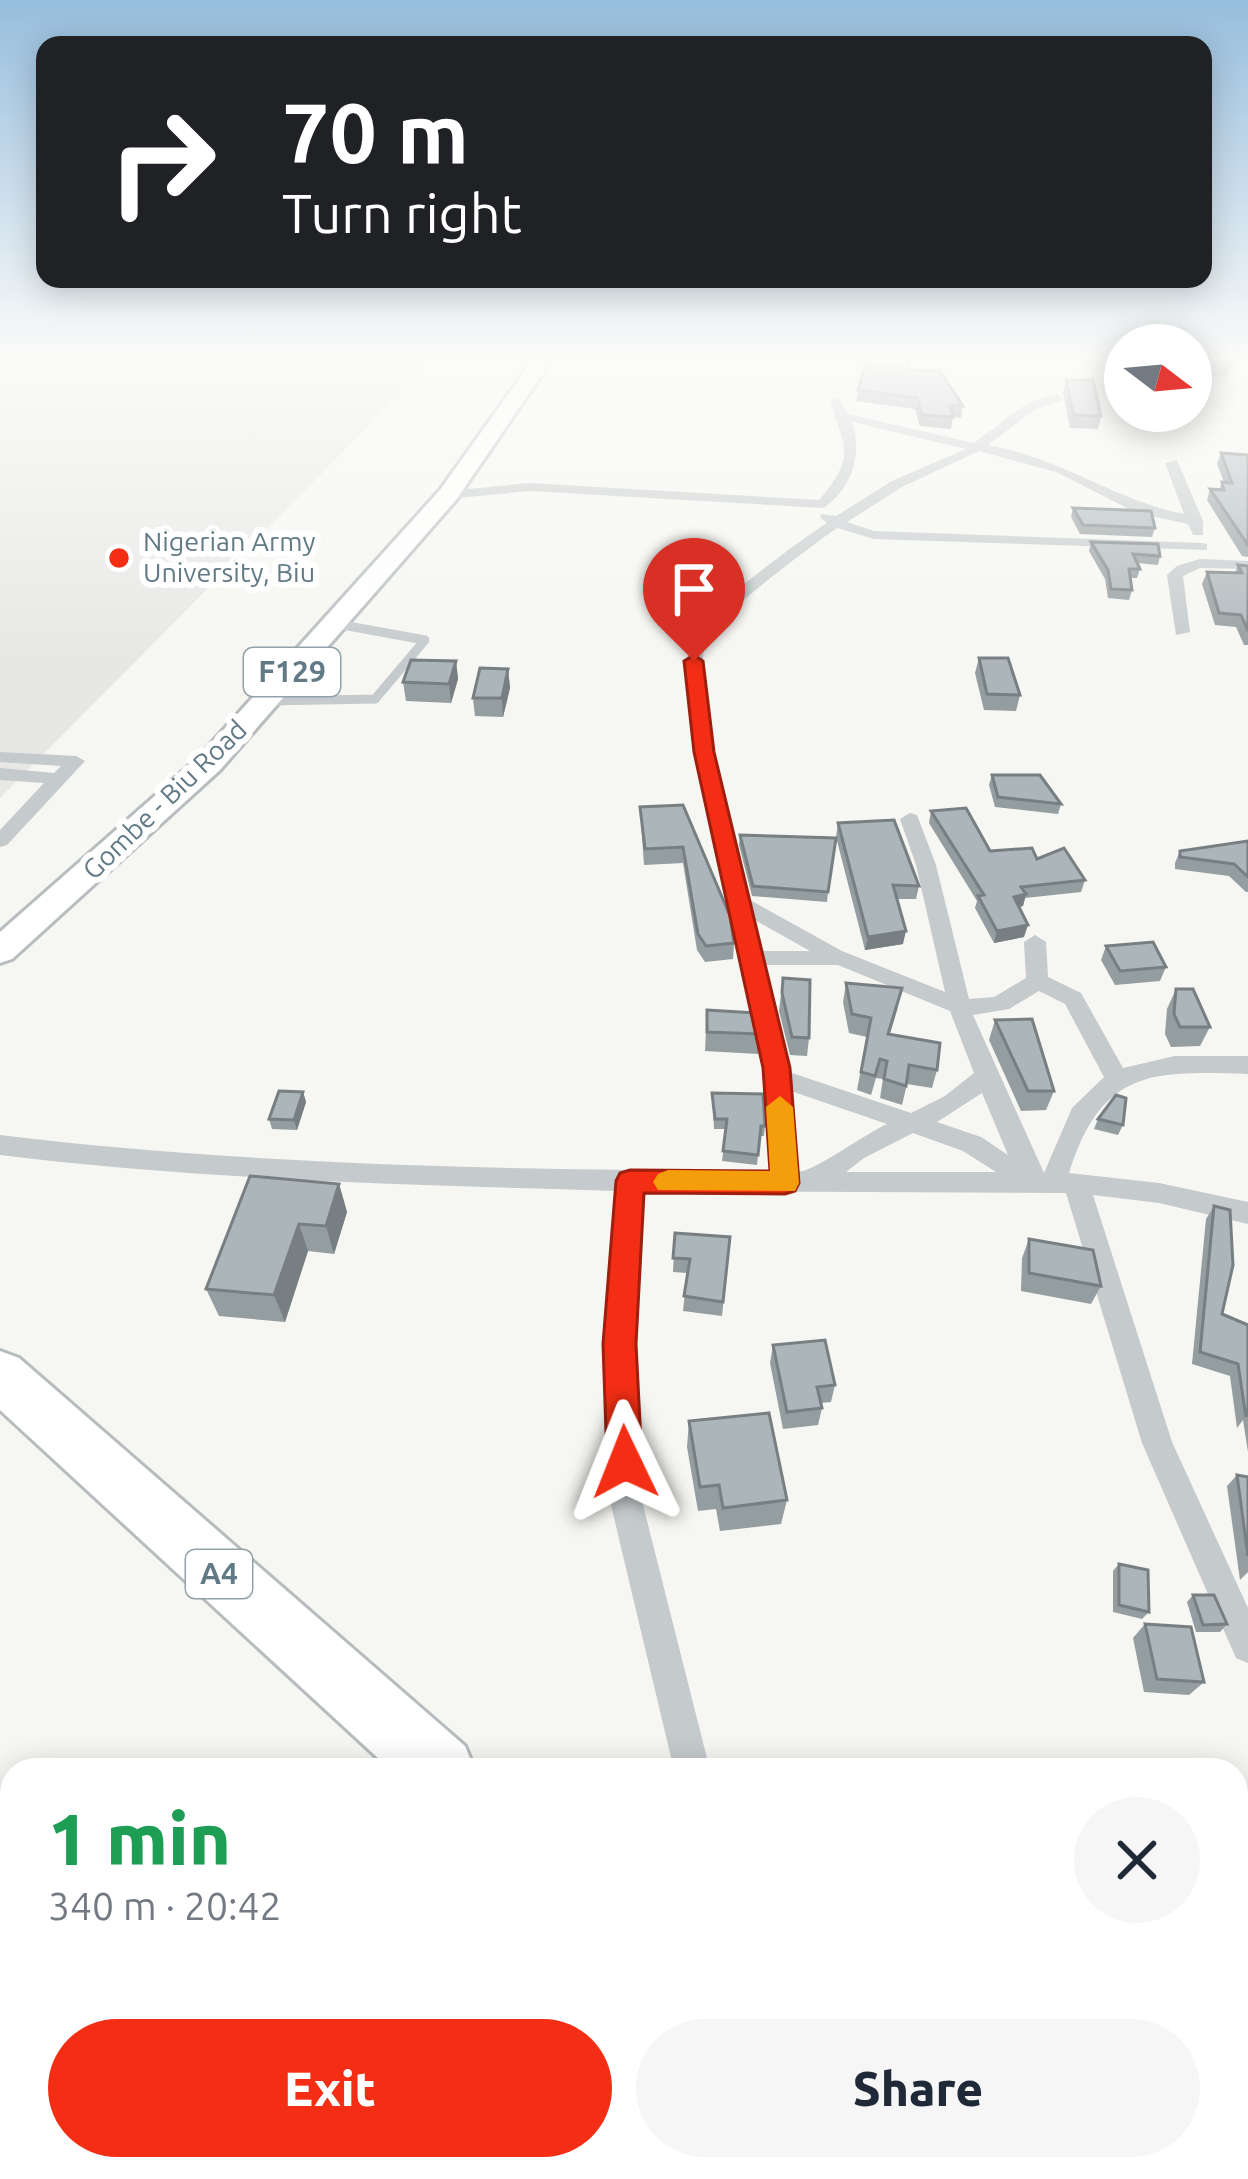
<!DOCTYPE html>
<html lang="en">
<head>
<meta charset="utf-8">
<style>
  :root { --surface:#fff; --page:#f6f6f7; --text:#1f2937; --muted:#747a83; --accent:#f42e14 }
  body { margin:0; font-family:Ubuntu,sans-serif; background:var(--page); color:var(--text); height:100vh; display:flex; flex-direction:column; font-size:45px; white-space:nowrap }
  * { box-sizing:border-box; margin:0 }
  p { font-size:39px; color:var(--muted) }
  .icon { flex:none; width:66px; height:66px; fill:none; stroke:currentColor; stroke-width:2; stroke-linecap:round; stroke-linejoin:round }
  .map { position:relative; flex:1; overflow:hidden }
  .drawer { position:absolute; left:0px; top:1758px; width:1248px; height:423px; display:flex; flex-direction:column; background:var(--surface); border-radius:36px 36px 0 0; box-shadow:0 6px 30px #0003 }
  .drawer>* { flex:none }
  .hud { position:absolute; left:36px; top:36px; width:1176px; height:252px; border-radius:24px; box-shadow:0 6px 30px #0003; background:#202124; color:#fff; overflow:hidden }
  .needle { width:78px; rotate:106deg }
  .controls { position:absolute; left:1104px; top:324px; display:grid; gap:24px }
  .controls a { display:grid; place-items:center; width:108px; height:108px; border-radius:50%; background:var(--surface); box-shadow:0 6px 30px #0003; font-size:60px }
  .pin { position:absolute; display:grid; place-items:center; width:102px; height:102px; color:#fff; margin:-123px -51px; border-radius:50% 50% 50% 0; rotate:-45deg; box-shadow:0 0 12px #0007 }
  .pin .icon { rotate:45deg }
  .me { position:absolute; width:132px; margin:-66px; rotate:358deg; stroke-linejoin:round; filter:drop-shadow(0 0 9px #0008) }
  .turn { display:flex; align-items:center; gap:42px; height:252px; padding:0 48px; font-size:54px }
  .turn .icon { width:156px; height:156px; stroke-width:2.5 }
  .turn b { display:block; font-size:84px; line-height:102px }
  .round { display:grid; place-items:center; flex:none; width:126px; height:126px; border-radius:63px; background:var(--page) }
  .head { display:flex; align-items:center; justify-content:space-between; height:204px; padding:0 48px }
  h1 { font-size:72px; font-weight:800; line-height:90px; color:#1e9e55 }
  .cta { display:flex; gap:24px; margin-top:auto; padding:24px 48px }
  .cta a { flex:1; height:138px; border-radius:72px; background:var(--accent); color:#fff; font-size:48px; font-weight:800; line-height:138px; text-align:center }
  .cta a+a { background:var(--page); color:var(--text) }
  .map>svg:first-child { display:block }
  .built { fill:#e7e7e5 }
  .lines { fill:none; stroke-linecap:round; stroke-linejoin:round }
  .primary-casing { stroke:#b8bdc0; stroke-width:6 }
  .highway-casing { stroke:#b7bcbe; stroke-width:6 }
  .lane { stroke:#c5cacc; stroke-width:9 }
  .street { fill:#c5cacc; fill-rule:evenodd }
  .primary { fill:#fff; fill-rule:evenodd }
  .highway { fill:#fff; fill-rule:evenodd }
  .wall { fill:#949da0 }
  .shaded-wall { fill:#787f82 }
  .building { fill:#acb6ba; stroke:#787f82; stroke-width:3 }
  .route { fill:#f42e14; stroke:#9f1e0d; stroke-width:3 }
  .slow { fill:#f59e0b }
  .poi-dot { fill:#f42e14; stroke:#fff; stroke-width:4.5 }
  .labels { text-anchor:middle; stroke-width:12; stroke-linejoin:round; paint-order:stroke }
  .far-poi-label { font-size:27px; fill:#627a86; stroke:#fff; text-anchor:start }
  .far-street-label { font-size:27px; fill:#627a86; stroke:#fff }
  .shield { fill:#fff; stroke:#91a2aa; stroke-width:3 }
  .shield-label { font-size:30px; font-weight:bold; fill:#627a86 }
</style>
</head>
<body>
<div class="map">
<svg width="1248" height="2179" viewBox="0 0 1248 2179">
  <rect width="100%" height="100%" fill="#f6f6f2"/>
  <path class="built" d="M0,357H437L0,798Z"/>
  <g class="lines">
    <defs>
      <path id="primary" d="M535,357H554L456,500L220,770L12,959L0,963V932L198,758L440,490Z"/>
      <g id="highway">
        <path d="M0,1351L19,1358L465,1746L475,1770H391L0,1410Z"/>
        <path d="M821,2169H906L910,2179H825Z"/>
      </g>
    </defs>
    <use href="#primary" class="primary-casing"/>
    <use href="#highway" class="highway-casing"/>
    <path class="lane" d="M266,701L375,699L425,640L337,624"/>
    <g class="street">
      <path d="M1058,393L1062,400L1034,410L988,445C1062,458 1114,500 1184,514L1165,463L1177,460L1203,521V535H1193L1188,524L1137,513L1056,472L979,451L902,487L847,522L874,531L1202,543L1207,544V550L874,539L837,528C815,543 718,616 708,635C687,676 736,849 748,899L842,951L945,992L916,865L900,819L910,813L917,815L936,865L969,999L994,997L1026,978L1024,942L1035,935L1046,942L1048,977L1081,993L1123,1068L1175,1056H1248V1074C1151,1071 1102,1069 1069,1173L1159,1183L1248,1202V1224L1159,1203L1093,1195L1172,1442L1248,1608V1663L1236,1658L1142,1443L1066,1193L642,1191L634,1344L642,1501L710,1770H674L610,1501L606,1344L617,1191C411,1185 204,1180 0,1155V1135C255,1166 515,1170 771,1171C769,1136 771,1097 764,1062C749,984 665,690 693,632C702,613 804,537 827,523L820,517L822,514L836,516L892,481L966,449L852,422C863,455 851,490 823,508L529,491L448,499L441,495L448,491L529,483L819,500C860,453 841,444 830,398H838L848,414L974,443L1026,404ZM753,919L810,951H761ZM764,965H838L950,1011L974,1073L945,1096L911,1113L789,1072ZM1039,991L1065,1004L1104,1077L1072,1108L1044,1173L973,1015L1009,1009ZM791,1091L887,1124C863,1135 814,1172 797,1172ZM982,1093L1008,1155L981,1137L937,1122ZM913,1133L963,1151L996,1172H846L864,1158Z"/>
      <path d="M1200,559L1248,561V569L1200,568L1183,576L1190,632L1176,635L1167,575L1177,566Z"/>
      <path d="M0,752L76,756L85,761L7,845L0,847V830L44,783L0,780V768L54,773L61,766L0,762Z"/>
    </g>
    <use href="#primary" class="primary"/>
    <use href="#highway" class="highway"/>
  </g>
  <g class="wall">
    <path d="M1191,357L1230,366L1226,377L1193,375L1191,373Z"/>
    <path d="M909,370L963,406L961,418L953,417L951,429L920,426L915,409L856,401L858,390Z"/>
    <path d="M1066,380L1101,416L1098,429L1070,428L1063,392Z"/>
    <path d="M1221,453L1248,455V557L1242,556L1207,500L1210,489L1219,490L1222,482H1224L1217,464Z"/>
    <path d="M1073,508L1155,528L1152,537L1080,534L1071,517Z"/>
    <path d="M1091,542L1160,556L1158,565L1137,563L1140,569L1137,578H1130L1132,590L1129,600L1108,598L1105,579L1089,551Z"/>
    <path d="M1238,565L1248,566V645H1244L1236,627L1215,625L1202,584L1207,572L1235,573Z"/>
    <path d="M979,658L1020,695L1016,711L984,710L975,673Z"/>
    <path d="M456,661L458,679L451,703L406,701L403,682Z"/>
    <path d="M508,669L510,688L503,717L475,716L473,698Z"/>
    <path d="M992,775L1061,804L1058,814L995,807L989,785Z"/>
    <path d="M683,805L734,943L733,959L705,962L697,950L683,863L644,865L640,807Z"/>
    <path d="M931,811L990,851L1037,859L1085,880L1081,892L1025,898L1023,906L1019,907L1024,937L994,943L975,908L977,901L929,823Z"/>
    <path d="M838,823L919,886L916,899H897L903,944L865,950L836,837Z"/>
    <path d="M740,835L828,892L827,902L752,896L739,845Z"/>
    <path d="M1248,841V892H1246L1229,876L1175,869V863L1180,851Z"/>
    <path d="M1106,946L1166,967L1160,981L1115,985L1101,960Z"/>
    <path d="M783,978L809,1038L807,1056L790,1055L779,1011Z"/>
    <path d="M846,983L898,1007L890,1034L937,1070L932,1088L907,1084L902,1105L880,1098L883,1079L876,1078L871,1095L857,1090L867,1037L849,1033L843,1002Z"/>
    <path d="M1176,989L1210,1027L1200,1046L1171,1047L1165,1034L1167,1009Z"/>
    <path d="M707,1010L760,1034L758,1054L705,1051Z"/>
    <path d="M995,1020L1054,1091L1046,1110L1021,1111L989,1040Z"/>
    <path d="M303,1092L306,1102L297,1130L272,1129L269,1119Z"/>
    <path d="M712,1093L765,1126L764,1136H760L757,1165L722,1161L726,1129H714Z"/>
    <path d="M1098,1119L1123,1125L1118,1135L1094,1129Z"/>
    <path d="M339,1184L347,1212L334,1254L308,1251L285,1322L219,1316L206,1289Z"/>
    <path d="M1214,1206L1222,1314L1248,1325V1452L1243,1420L1237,1428L1230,1376L1192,1364L1206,1219Z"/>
    <path d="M675,1233L730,1237L722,1316L683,1311L687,1273L673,1272Z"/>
    <path d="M1029,1239L1101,1286L1091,1304L1021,1291L1022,1258Z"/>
    <path d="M773,1345L835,1385L831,1402L821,1403L822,1408L818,1425L783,1429L770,1363Z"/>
    <path d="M689,1421L787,1500L781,1524L720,1531L716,1509L698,1511L687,1447Z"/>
    <path d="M1237,1475L1248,1477V1572L1240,1580L1227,1486Z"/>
    <path d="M1119,1564L1149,1612L1142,1619L1113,1612V1571Z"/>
    <path d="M1193,1595L1227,1624L1220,1632H1196L1187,1602Z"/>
    <path d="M1145,1624L1204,1682L1189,1695L1144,1692L1133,1638Z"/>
  </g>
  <g class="shaded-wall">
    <path d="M456,661L458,679L451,703L449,684Z"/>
    <path d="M508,669L510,688L503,717L502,698Z"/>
    <path d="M1026,894L1023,906L1011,909L1014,897Z"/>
    <path d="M1028,925L1024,937L994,943L997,931Z"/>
    <path d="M906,931L903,944L865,950L868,937Z"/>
    <path d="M303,1092L306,1102L297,1130L294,1120Z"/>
    <path d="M339,1184L347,1212L334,1254L326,1226Z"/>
    <path d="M299,1224L308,1251L285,1322L274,1295Z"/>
  </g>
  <g class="building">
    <path d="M867,357L909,358V370L940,371L963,406H950L953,417L922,415L917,398L858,390Z"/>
    <path d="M1191,357H1226L1230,366L1196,364Z"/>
    <path d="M1066,380H1093L1101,416L1074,415Z"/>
    <path d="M1221,453L1248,455V545L1210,489L1224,490L1222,482L1232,483Z"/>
    <path d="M1073,508L1151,511L1155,528L1083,525Z"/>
    <path d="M1091,542L1158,544L1160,556L1133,554L1140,569H1129L1132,590L1111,589L1108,570Z"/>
    <path d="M1238,565L1248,566V631L1241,615L1219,613L1207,572L1242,573Z"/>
    <path d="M979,658H1008L1020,695L987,694Z"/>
    <path d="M411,660L456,661L449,684L403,682Z"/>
    <path d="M480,668L508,669L502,698H473Z"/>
    <path d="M992,775H1040L1061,804L998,797Z"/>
    <path d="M683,805L730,916L734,943L706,946L698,934L683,847L645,849L640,807Z"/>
    <path d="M966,808L990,851L1032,848L1037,859L1064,848L1085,880L1021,887L1026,894L1014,897L1028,925L997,931L978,896L984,895L931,811Z"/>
    <path d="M894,820L919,886L893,885L906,931L868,937L838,823Z"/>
    <path d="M740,835L836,838L828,892L753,886Z"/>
    <path d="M1248,841V877L1234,864L1180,857V851Z"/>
    <path d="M1153,942L1166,967L1120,971L1106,946Z"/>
    <path d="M783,978L810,980L809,1038L792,1037L782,993Z"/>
    <path d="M846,983L902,988L888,1034L940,1043L937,1070L909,1065L906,1086L884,1079L887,1061L880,1059L875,1076L861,1072L871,1018L852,1014Z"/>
    <path d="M1176,989H1193L1210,1027H1180L1174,1014Z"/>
    <path d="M707,1010L755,1013L760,1034L707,1032Z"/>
    <path d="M1032,1019L1054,1091H1028L995,1020Z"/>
    <path d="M279,1091L303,1092L294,1120L269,1119Z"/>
    <path d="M712,1093L763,1094L765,1126H761L758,1155L723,1151L727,1119H715Z"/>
    <path d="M1116,1095L1126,1098L1123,1125L1098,1119Z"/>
    <path d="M250,1176L339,1184L326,1226L299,1224L274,1295L206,1289Z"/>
    <path d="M1214,1206L1230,1210L1233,1265L1222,1314L1248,1325V1409L1246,1417L1238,1364L1200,1352Z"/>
    <path d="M675,1233L730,1237L723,1302L684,1296L690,1259L673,1258Z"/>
    <path d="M1029,1239L1093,1250L1101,1286L1029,1273Z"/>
    <path d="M825,1340L835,1385L817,1387L822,1408L787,1412L773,1345Z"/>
    <path d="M769,1413L787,1500L723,1508L719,1485L700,1487L689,1421Z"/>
    <path d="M1237,1475L1248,1477V1556Z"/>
    <path d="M1119,1564L1148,1570L1149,1612L1119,1605Z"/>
    <path d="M1193,1595H1214L1227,1624L1203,1625Z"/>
    <path d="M1145,1624L1191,1627L1204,1682L1157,1679Z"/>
  </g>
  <linearGradient id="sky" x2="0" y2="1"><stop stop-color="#96bddd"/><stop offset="0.54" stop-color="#fbfbf9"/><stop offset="1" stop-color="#fbfbf9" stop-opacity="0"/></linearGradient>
  <rect width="1248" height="662" fill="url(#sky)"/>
  <path class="route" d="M694,655L703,661L714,752L790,1068L799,1183L795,1191L785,1194L644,1193L636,1344L642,1462L637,1473L625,1478L612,1473L607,1462L603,1344L616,1181L620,1173L630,1170L770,1171L763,1068L694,752L684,661Z"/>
  <path class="slow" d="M780,1096L793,1107L799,1183L795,1191L658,1190L653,1182L658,1174L668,1170L770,1171L766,1107Z"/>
  <circle class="poi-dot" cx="119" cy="558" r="12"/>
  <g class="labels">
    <g class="far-poi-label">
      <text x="143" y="551">Nigerian Army<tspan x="143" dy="31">University, Biu</tspan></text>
    </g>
    <g class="far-street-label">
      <text transform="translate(165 800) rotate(-44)" y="9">Gombe - Biu Road</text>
    </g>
    <g class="shield">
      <rect x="244" y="648" width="96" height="48" rx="9"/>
      <rect x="186" y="1550" width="66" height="48" rx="9"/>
    </g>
    <g class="shield-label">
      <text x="292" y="682">F129</text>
      <text x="219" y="1584">A4</text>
    </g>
  </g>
</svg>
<div class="controls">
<a><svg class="needle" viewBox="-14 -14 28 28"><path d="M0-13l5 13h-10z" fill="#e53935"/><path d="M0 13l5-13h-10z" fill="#747a83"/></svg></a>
</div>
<div class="pin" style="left:694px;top:661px;background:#d93025"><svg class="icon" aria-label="arrive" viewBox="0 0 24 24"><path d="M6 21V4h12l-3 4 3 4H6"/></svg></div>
<svg class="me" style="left:625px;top:1462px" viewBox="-20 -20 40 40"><path d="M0-17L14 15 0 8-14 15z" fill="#f42e14" stroke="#fff" stroke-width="4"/></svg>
<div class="hud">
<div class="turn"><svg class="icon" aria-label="right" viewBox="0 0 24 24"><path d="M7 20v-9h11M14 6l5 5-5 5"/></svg><div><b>70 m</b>Turn right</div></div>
</div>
<section class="drawer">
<div class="head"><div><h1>1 min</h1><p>340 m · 20:42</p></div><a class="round"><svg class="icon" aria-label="close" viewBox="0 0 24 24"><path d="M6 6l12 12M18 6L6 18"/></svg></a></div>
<div class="cta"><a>Exit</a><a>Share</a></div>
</section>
</div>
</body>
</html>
